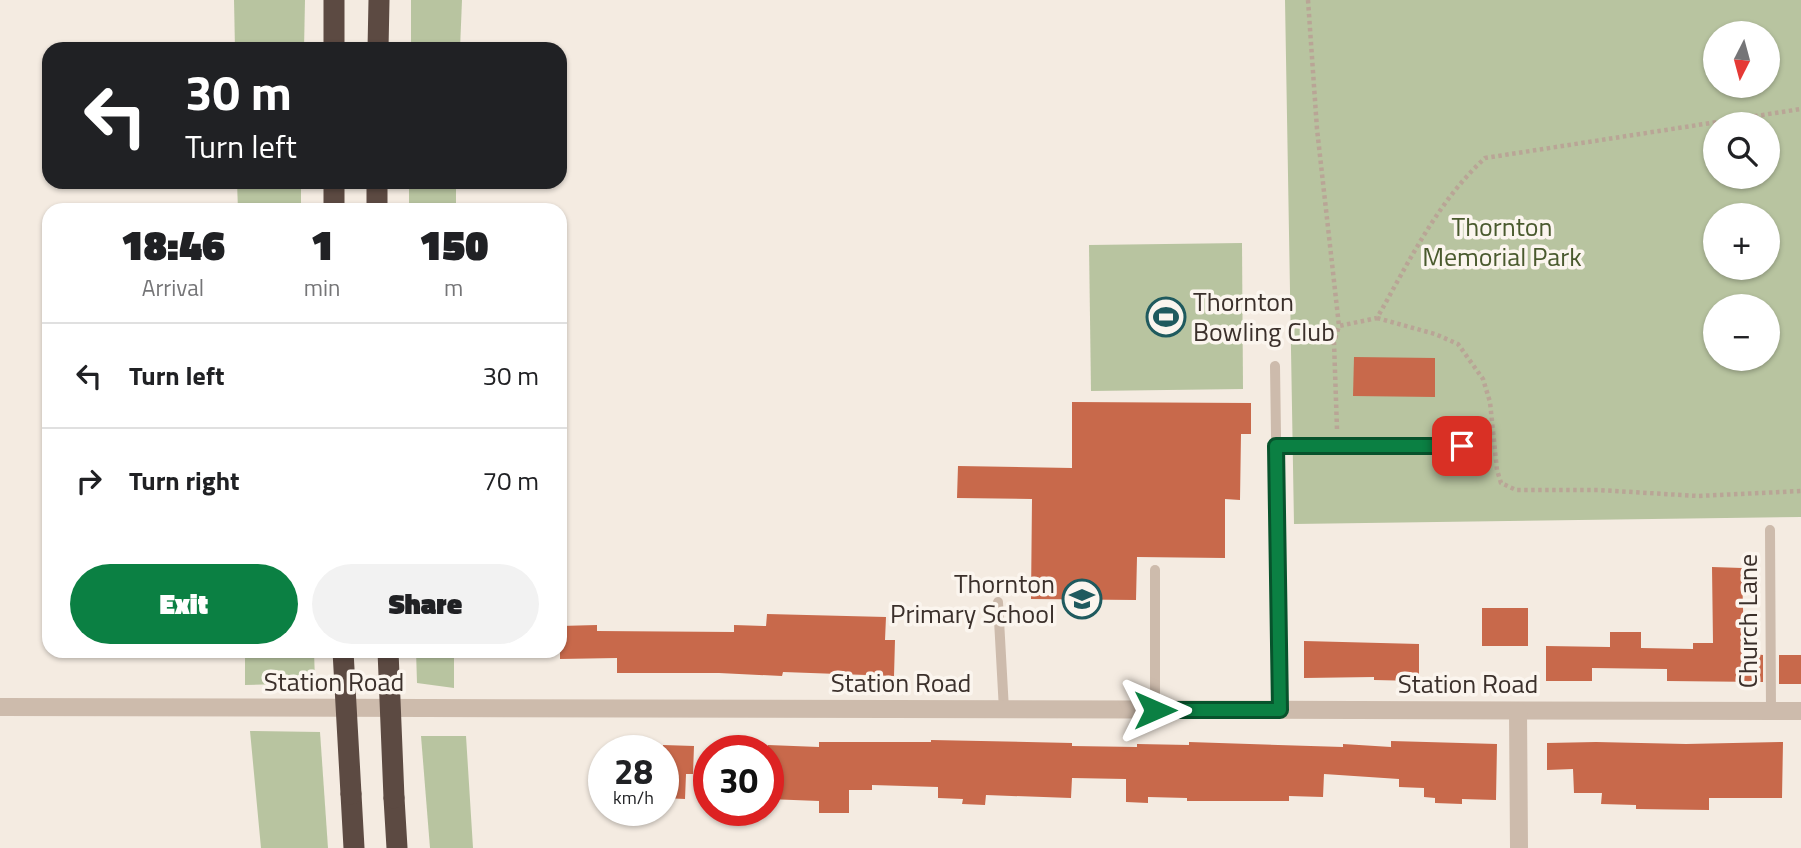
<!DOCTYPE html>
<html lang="en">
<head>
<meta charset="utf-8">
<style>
  :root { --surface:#fff; --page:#f2f2f2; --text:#202124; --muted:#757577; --line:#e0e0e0; --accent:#0b8043 }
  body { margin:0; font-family:"Titillium Web",sans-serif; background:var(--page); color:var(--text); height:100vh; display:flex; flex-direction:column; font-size:26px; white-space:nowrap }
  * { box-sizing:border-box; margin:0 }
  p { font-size:23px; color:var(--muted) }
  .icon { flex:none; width:38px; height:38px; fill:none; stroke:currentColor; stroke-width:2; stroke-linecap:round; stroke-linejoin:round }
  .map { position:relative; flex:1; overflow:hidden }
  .panel { position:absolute; left:42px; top:203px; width:525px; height:455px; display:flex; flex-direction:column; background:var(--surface); border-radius:21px; box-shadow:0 2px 5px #0004 }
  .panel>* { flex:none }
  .banner { position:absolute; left:42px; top:42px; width:525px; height:147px; border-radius:21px; box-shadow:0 2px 5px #0004; background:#202124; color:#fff; overflow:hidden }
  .needle { width:46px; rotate:186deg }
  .fabs { position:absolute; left:1703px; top:21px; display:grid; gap:14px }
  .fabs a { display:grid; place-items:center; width:77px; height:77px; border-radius:50%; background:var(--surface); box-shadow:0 2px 5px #0004; font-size:35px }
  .speed { position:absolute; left:588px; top:735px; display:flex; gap:14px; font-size:35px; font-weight:700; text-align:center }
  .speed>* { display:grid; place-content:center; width:91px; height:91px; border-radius:50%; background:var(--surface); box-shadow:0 2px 5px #0004; line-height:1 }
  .speed small { font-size:18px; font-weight:400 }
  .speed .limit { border:10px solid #d22; background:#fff; color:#111 }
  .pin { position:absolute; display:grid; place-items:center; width:60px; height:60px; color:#fff; margin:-30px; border-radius:14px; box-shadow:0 4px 10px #0006 }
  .me { position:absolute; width:77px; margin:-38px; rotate:90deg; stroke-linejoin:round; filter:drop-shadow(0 0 5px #0008) }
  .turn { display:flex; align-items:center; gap:24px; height:147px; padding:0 28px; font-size:32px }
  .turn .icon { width:91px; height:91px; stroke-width:2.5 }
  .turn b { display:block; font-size:49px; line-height:60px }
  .eta { display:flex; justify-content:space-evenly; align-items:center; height:119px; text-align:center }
  .eta b { font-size:42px; font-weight:800; line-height:49px }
  .primary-button { display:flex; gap:14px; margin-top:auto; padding:14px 28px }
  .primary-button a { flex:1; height:80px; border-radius:42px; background:var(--accent); color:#fff; font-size:28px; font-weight:800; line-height:80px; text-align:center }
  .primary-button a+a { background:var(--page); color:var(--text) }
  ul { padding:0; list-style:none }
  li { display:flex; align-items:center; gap:21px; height:105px; padding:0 28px; border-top:2px solid var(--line) }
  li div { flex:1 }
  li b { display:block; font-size:26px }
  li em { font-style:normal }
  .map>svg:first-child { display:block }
  .green { fill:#b8c4a0; fill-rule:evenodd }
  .building { fill:#c8694b }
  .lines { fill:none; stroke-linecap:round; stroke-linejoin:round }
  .path { stroke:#b9a596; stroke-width:4.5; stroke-dasharray:3.5 3.5; stroke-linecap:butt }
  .lane { stroke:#cdbbac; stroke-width:10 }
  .street { stroke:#cdbbac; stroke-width:18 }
  .highway { stroke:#5c4a42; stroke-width:21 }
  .highway-bridge { stroke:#5c4a42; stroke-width:21 }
  .route-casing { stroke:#07532c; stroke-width:18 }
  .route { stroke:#0b8043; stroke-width:12 }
  .labels { text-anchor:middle; stroke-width:7; stroke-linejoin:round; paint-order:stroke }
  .park-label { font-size:26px; fill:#4a5a2e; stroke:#fbf5ee }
  .poi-label { font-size:26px; fill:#3b302b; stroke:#fbf5ee; text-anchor:start }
  .street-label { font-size:26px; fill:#3b302b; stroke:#fbf5ee }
</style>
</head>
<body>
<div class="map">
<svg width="1801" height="848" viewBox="0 0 1801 848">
  <rect width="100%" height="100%" fill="#f4ebe1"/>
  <g class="green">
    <path d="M234,0H305L304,49H235Z"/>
    <path d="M411,0H462L460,49H411Z"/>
    <path d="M1285,0H1801V517L1294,524ZM1715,33H1768V86H1715ZM1715,124H1768V177H1715ZM1715,215H1768V268H1715ZM1715,306H1768V359H1715Z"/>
    <path d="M237,182H301V210H238Z"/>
    <rect x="409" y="182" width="47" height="28"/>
    <path d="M1242,243L1243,389L1091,391L1089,245Z"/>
    <path d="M245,651H314L315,683L245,685Z"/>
    <path d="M416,651H454V688L417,683Z"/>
    <path d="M250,731L320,732L328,848H261Z"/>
    <path d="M421,736H466L473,848H430Z"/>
  </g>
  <g class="building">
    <path d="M1354,357L1435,358V397L1353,396Z"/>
    <path d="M1072,402L1251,403V434H1241L1240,500L1225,499V558L1137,557L1136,600L1031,599L1032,499L957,498L958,466L1072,468Z"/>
    <path d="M1712,567L1742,568L1744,648L1754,649V654L1763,655V682L1667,681V669L1592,668V681H1546V646L1610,647V632H1641V648L1693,649V643H1713Z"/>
    <rect x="1482" y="608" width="46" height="38"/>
    <path d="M767,614L886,617L885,640H895L894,676L783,672L782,676L719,673H617V658L560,659V626L597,625V631L734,632V625L766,626Z"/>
    <path d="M1304,641L1419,644V681L1374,680V677L1304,678Z"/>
    <rect x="1779" y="655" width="22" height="29"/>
    <path d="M931,740L1072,743V746L1137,747V744L1189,745V742L1343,747V744L1391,747V741L1497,744L1496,800L1462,799V804L1435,803V798L1424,797V788L1399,787V779L1324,774L1323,797L1289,796V801H1187V798L1148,797V803L1126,802V779L1072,778L1071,798L986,795L985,805L962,804L963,799L938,798V787L872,785V790H849V813H819V801L768,799V745L819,747V742H931Z"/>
    <path d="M1596,742L1686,744L1783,742L1782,798H1709V810L1636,809V805L1601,804L1602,793H1574L1573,769L1547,770V743Z"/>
    <path d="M663,745L694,746L693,774H686L685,799L663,798Z"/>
  </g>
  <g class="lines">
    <g class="path">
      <path d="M1308,0L1317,129L1339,326"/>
      <path d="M1377,318L1435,334L1458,344L1483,379L1490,402L1497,470L1501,483L1516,490H1598L1698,496L1801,491"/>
      <path d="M1337,429L1334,342L1339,326L1377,318C1409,262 1437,202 1485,158L1801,109"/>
    </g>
    <g class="lane">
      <path d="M1275,366L1280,710"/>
      <path d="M1276,446H1462"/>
      <path d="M1770,530L1771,711"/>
      <path d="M1155,570V710"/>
      <path d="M998,602L1004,710"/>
    </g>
    <g class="street">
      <path d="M0,707L1801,711"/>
      <path d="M1518,711L1519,848"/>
    </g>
    <g class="highway">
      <path d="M334,0V49"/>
      <path d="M378,49L379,0"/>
      <path d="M334,182V210"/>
      <path d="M377,210V182"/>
      <path d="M351,794L354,848"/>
      <path d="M394,798L397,848"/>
    </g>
    <g class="highway-bridge">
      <path d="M343,651L351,794"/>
      <path d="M388,651L394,798"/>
    </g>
  </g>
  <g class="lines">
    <defs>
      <path id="route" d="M1155,710H1280L1276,446H1462"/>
    </defs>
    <use href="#route" class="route-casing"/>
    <use href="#route" class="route"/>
  </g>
  <defs>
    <symbol id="stadium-ring" viewBox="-11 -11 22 22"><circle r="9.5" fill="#fbf5ee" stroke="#1f5a5e" stroke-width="1.5"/><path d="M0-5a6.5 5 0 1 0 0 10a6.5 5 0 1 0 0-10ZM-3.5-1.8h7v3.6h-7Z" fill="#1f5a5e"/></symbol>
    <symbol id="school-ring" viewBox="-11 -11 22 22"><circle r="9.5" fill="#fbf5ee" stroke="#1f5a5e" stroke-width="1.5"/><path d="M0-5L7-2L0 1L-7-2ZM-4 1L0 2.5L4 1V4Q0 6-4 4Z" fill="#1f5a5e"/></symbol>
  </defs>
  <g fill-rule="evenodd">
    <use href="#stadium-ring" x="1144" y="295" width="44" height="44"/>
    <use href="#school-ring" x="1060" y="577" width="44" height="44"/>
  </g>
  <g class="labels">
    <g class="park-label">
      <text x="1502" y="236">Thornton<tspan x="1502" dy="30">Memorial Park</tspan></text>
    </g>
    <g class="poi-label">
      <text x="1193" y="311">Thornton<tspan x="1193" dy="30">Bowling Club</tspan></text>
      <text x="1055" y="593" text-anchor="end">Thornton<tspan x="1055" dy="30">Primary School</tspan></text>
    </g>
    <g class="street-label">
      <text transform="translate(1748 621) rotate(-90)" y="9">Church Lane</text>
      <text x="334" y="691">Station Road</text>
      <text x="901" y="692">Station Road</text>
      <text x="1468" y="693">Station Road</text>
    </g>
  </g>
</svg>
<div class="fabs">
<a><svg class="needle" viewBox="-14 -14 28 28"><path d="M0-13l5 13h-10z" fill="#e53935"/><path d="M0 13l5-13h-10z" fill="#757577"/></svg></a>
<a><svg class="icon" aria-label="search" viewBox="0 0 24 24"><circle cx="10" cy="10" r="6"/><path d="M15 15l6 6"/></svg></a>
<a>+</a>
<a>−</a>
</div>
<div class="speed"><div>28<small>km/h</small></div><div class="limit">30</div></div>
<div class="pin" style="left:1462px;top:446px;background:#d93025"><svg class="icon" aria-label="arrive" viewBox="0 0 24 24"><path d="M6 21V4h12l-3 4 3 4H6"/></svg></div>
<svg class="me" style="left:1155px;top:710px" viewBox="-20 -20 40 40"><path d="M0-17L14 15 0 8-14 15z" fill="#0b8043" stroke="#fff" stroke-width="4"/></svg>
<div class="banner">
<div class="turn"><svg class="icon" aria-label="left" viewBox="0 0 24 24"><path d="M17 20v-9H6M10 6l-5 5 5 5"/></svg><div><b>30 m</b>Turn left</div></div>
</div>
<section class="panel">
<div class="eta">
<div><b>18:46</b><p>Arrival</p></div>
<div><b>1</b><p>min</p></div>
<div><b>150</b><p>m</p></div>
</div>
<ul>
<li><svg class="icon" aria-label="left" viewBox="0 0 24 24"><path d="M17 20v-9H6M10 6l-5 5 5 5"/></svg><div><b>Turn left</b></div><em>30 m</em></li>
<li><svg class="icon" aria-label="right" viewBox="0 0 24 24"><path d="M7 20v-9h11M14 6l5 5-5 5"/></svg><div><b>Turn right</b></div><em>70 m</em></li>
</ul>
<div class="primary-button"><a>Exit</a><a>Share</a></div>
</section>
</div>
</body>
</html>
